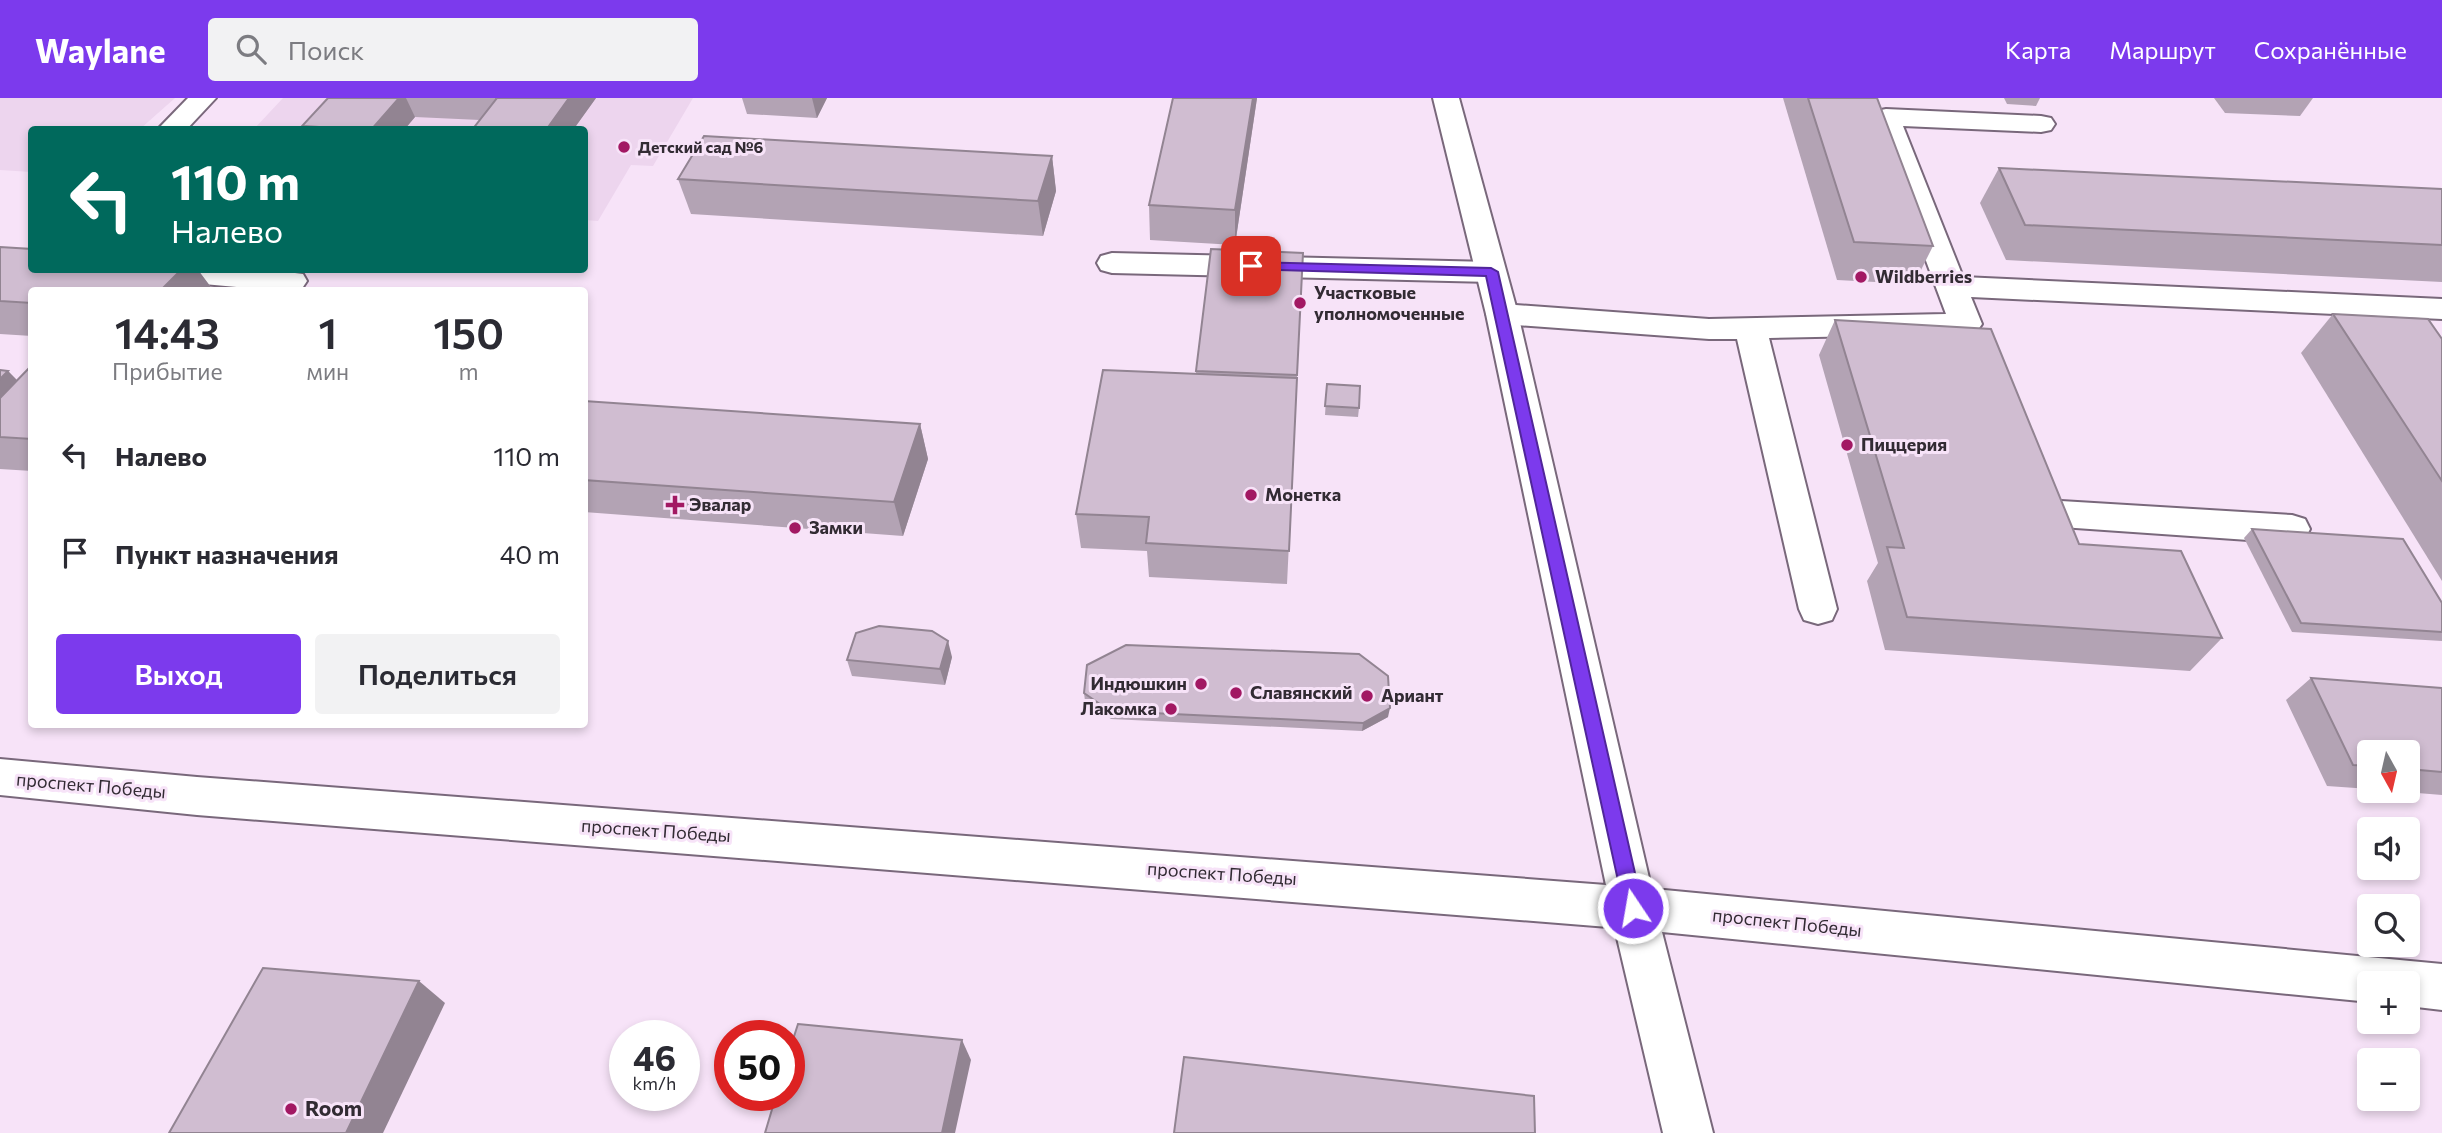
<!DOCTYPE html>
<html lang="ru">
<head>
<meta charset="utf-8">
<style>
  :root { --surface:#fff; --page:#f2f2f3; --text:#2b2b33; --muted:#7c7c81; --accent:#7c3aed }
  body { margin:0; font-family:Commissioner,sans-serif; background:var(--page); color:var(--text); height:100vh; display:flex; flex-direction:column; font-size:26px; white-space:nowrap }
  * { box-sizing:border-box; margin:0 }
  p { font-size:23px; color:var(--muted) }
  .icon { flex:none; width:38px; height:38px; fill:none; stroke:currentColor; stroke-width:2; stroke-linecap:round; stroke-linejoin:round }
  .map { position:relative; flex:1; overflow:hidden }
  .panel { position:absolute; left:28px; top:189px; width:560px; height:441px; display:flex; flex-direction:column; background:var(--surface); border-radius:7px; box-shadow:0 4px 10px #0003 }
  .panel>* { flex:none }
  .hud { position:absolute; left:28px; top:28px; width:560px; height:147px; border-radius:7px; box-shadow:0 4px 10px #0003; background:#00695c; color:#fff; overflow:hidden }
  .needle { width:46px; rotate:172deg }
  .tools { position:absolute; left:2357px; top:642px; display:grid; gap:14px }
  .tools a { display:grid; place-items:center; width:63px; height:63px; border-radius:7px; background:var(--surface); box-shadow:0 4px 10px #0003; font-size:35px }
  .speed { position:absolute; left:609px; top:922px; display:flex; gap:14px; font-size:35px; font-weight:700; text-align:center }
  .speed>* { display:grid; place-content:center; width:91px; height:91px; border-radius:50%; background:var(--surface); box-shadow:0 4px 10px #0003; line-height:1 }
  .speed small { font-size:18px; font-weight:400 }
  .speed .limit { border:10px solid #d22; background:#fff; color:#111 }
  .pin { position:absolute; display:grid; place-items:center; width:60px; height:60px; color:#fff; margin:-30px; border-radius:14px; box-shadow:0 4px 10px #0006 }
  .me { position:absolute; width:77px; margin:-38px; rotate:348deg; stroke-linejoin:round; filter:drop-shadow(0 0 5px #0008) }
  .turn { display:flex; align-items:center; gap:24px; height:147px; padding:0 28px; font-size:32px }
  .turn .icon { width:91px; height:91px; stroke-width:2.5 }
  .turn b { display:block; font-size:49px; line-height:60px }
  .eta { display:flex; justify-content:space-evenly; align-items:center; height:119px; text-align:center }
  .eta b { font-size:42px; font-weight:600; line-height:49px }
  .cta { display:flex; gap:14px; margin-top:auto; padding:14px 28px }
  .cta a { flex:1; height:80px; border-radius:7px; background:var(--accent); color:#fff; font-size:28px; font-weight:600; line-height:80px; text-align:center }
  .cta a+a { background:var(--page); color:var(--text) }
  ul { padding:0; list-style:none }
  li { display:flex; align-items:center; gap:21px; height:98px; padding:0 28px }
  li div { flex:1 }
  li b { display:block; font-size:26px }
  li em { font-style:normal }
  header { display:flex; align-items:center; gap:42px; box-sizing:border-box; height:98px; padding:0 35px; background:var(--accent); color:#fff }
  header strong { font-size:33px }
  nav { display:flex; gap:38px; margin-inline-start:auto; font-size:24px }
  .search { width:490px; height:63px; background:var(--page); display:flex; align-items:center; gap:18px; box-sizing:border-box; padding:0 24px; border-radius:7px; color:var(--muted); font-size:26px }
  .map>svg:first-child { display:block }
  .built { fill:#edd5ee }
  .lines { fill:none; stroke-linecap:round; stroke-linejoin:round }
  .minor-casing { stroke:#79687b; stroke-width:4 }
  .major-casing { stroke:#79687b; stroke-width:4 }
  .minor { fill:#fff; fill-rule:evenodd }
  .major { fill:#fff; fill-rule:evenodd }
  .wall { fill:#b3a3b4 }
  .shaded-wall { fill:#928492 }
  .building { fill:#d0bdd1; stroke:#928492; stroke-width:2 }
  .route { fill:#7c3aed; stroke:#51269a; stroke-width:2 }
  .poi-dot { fill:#a21863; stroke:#f7e3f8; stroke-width:2.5 }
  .labels { text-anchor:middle; stroke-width:6; stroke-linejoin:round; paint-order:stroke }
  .far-poi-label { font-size:16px; font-weight:bold; fill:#322b33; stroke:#f7e3f8; text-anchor:start }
  .poi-label { font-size:18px; font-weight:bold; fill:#322b33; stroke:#f7e3f8; text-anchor:start }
  .street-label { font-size:18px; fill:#322b33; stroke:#f7e3f8 }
  .near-poi-label { font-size:21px; font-weight:bold; fill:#322b33; stroke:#f7e3f8; text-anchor:start }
</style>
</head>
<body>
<header>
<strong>Waylane</strong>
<div class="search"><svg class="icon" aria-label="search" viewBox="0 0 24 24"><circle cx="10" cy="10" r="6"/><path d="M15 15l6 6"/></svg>Поиск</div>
<nav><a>Карта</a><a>Маршрут</a><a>Сохранённые</a></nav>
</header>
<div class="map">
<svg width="2442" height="1035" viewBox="0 0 2442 1035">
  <rect width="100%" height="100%" fill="#f7e3f8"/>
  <g class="built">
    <path d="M0,0H175L140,31L32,32L31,74L0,72Z"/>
    <path d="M283,0H693L653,68L631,67L598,123L585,122L584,32H253Z"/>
  </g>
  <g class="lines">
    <defs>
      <g id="minor">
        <path d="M188,0H216L186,32H157Z"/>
        <path d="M1886,11L2041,18L2051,20L2055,26L2051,32L2041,34L1903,28L1963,179L2442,201V221L1971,199L1982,226L1977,233L1966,236L1769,240L1837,511L1832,522L1818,526L1804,522L1799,511L1737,241H1709L1502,226L1491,223L1486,216L1491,209L1502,206L1709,221L1946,216L1872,19L1876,13Z"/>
        <path d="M1112,155L1491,164L1502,167L1506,174L1502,181L1491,184L1112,175L1101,172L1097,165L1101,158Z"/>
        <path d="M144,172H271L303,176L307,183L301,192H269L159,182L148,179Z"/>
        <path d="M2061,403L2292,417L2305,421L2310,431L2305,441L2292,445L2061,429L2048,425L2043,416L2048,407Z"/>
        <path d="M1633,789L2442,866V912L2408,908V886H2370V904L1662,834L1713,1035H1663L1610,810L1617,795Z"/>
      </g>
      <path id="major" d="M1433,0H1459L1518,216L1656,810L1649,825L1633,831L197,717L0,697V661L197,679L1606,787L1486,216Z"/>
    </defs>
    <use href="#minor" class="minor-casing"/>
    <use href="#major" class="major-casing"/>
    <use href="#minor" class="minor"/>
    <use href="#major" class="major"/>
  </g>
  <g class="wall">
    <path d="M328,0H596L573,32L480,22L415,19L404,32H304L302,28Z"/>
    <path d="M742,0H827L817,20L747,16Z"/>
    <path d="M1257,0L1235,147L1150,142L1149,107Z"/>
    <path d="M1783,0H1877L1933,148L1914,186L1837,182Z"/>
    <path d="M2004,0H2040L2036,8L2007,6Z"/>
    <path d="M2214,0H2313L2300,18L2225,15Z"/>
    <path d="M1052,58L1056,93L1043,138L691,116L678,81Z"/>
    <path d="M1999,70L2442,91V184L2006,162L1980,105Z"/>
    <path d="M0,149L32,172H198L213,192H32V238L0,236Z"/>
    <path d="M1303,155L1287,486L1149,479L1147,453L1081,450L1076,416L1196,276V273Z"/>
    <path d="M2333,216L2442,241V483L2301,255Z"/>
    <path d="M1835,222L2079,446L2222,540L2190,573L1885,552L1867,483L1878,465L1819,257Z"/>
    <path d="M32,267V373L0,371V339L8,273L17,282Z"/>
    <path d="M1327,286L1359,310L1358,319L1325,317Z"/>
    <path d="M584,303L920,326L928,361L903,438L584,414Z"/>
    <path d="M2252,431L2442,505V543L2292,534L2244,440Z"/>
    <path d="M952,559L945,587L852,578L847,562Z"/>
    <path d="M2311,580L2442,590V697L2393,693H2408V654H2370V691L2327,688L2286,602Z"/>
    <path d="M1084,595L1388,619L1362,633L1111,621L1085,603Z"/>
  </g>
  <g class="shaded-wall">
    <path d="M399,0H406L415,19L404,32H371Z"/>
    <path d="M569,0H596L573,32H546Z"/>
    <path d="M812,0H827L817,20Z"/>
    <path d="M1253,0H1257L1235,147V112Z"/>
    <path d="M1052,58L1056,93L1043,138L1038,103Z"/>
    <path d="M181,172H198L213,192H161Z"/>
    <path d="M8,273L32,298L0,339V281Z"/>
    <path d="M920,326L928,361L903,438L894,404Z"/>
    <path d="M948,543L952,559L945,587L940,571Z"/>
    <path d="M1390,610L1388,619L1362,633L1363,625Z"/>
    <path d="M419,883L445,905L383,1035H346Z"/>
    <path d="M962,942L971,962L955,1035H942Z"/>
  </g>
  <g class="building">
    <path d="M328,0H399L371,32L302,28Z"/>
    <path d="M495,0H569L546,32H472L497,0Z"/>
    <path d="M1173,0H1253L1235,112L1149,107Z"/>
    <path d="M1808,0H1877L1933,148L1854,144Z"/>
    <path d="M704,38L1052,58L1038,103L678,81Z"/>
    <path d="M1999,70L2442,91V147L2025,127Z"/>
    <path d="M0,149L32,151V172H181L161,192H32V205L0,203Z"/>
    <path d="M1211,151L1303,155L1297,277L1196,273Z"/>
    <path d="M2333,216L2428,221L2442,241V383Z"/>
    <path d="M1835,222L1991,231L2079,446L2181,453L2222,540L1907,519L1887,449L1904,450Z"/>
    <path d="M32,267V341L0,339V300Z"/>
    <path d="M0,272L8,273L0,281Z"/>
    <path d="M1103,272L1297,280L1289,453L1146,445L1149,419L1076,416Z"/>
    <path d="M1327,286L1360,288L1359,310L1325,308Z"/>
    <path d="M584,303L920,326L894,404L584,382Z"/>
    <path d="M2252,431L2403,441L2442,505V534L2301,525Z"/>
    <path d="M879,528L932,533L948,543L940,571L847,562L856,535Z"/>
    <path d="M1126,547L1359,556L1388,578L1390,610L1363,625L1110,613L1084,595L1087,567Z"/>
    <path d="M2311,580L2442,590V674L2408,671V654H2370V668L2353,667Z"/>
    <path d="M263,870L419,883L346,1035H169Z"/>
    <path d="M798,926L962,942L942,1035H765L776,998H789V954Z"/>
    <path d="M1184,959L1534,998L1535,1035H1174Z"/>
  </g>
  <path class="route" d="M1251,164L1491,170L1498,174L1643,810L1640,816L1633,819L1627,816L1624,810L1486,178L1247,171L1245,168Z"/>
  <g class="poi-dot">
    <circle cx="624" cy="49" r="7"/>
    <circle cx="1861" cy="179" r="7"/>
    <circle cx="1300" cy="205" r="7"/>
    <circle cx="1847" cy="347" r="7"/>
    <circle cx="1251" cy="397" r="7"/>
    <path d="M671.5 396.5h7v7h7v7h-7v7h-7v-7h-7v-7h7z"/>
    <circle cx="795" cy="430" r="7"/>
    <circle cx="1201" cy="586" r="7"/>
    <circle cx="1236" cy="595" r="7"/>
    <circle cx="1367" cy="598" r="7"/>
    <circle cx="1171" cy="611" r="7"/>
    <circle cx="291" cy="1011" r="7"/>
  </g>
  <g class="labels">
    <g class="far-poi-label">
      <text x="638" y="55">Детский сад №6</text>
    </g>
    <g class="poi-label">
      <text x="1875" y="185">Wildberries</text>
      <text x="1314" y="201">Участковые<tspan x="1314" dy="21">уполномоченные</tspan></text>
      <text x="1861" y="353">Пиццерия</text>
      <text x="1265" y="403">Монетка</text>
      <text x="689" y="413">Эвалар</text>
      <text x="809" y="436">Замки</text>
      <text x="1187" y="592" text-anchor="end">Индюшкин</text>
      <text x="1250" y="601">Славянский</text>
      <text x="1381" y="604">Ариант</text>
      <text x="1157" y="617" text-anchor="end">Лакомка</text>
    </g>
    <g class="street-label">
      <text transform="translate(91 688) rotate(5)" y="6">проспект Победы</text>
      <text transform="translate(656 733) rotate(4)" y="6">проспект Победы</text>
      <text transform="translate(1222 776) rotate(4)" y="6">проспект Победы</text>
      <text transform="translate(1787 825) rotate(6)" y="6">проспект Победы</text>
    </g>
    <g class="near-poi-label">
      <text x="305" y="1018">Room</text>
    </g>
  </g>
</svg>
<div class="tools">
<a><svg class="needle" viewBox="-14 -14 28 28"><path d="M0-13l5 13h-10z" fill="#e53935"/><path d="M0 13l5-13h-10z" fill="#7c7c81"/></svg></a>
<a><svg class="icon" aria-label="sound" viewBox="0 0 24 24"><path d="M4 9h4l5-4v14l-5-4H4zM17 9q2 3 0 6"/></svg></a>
<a><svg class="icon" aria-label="search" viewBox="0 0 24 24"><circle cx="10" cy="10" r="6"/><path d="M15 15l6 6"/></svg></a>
<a>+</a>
<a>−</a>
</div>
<div class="speed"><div>46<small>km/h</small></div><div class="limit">50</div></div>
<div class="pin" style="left:1251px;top:168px;background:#d93025"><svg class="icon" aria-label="arrive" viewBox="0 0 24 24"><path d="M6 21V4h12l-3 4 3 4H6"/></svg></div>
<svg class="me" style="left:1633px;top:810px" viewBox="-20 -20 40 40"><circle r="17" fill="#7c3aed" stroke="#fff" stroke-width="3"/><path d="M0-11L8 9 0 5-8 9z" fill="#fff"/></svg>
<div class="hud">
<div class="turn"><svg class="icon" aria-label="left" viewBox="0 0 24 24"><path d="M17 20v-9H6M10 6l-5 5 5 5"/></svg><div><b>110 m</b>Налево</div></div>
</div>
<section class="panel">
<div class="eta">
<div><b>14:43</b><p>Прибытие</p></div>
<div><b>1</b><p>мин</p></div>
<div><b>150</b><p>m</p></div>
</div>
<ul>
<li><svg class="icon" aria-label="left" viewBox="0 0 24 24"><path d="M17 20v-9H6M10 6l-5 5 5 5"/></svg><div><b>Налево</b></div><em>110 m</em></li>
<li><svg class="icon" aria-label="arrive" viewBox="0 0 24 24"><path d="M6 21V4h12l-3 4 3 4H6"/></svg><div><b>Пункт назначения</b></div><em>40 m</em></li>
</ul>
<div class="cta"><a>Выход</a><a>Поделиться</a></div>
</section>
</div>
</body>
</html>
